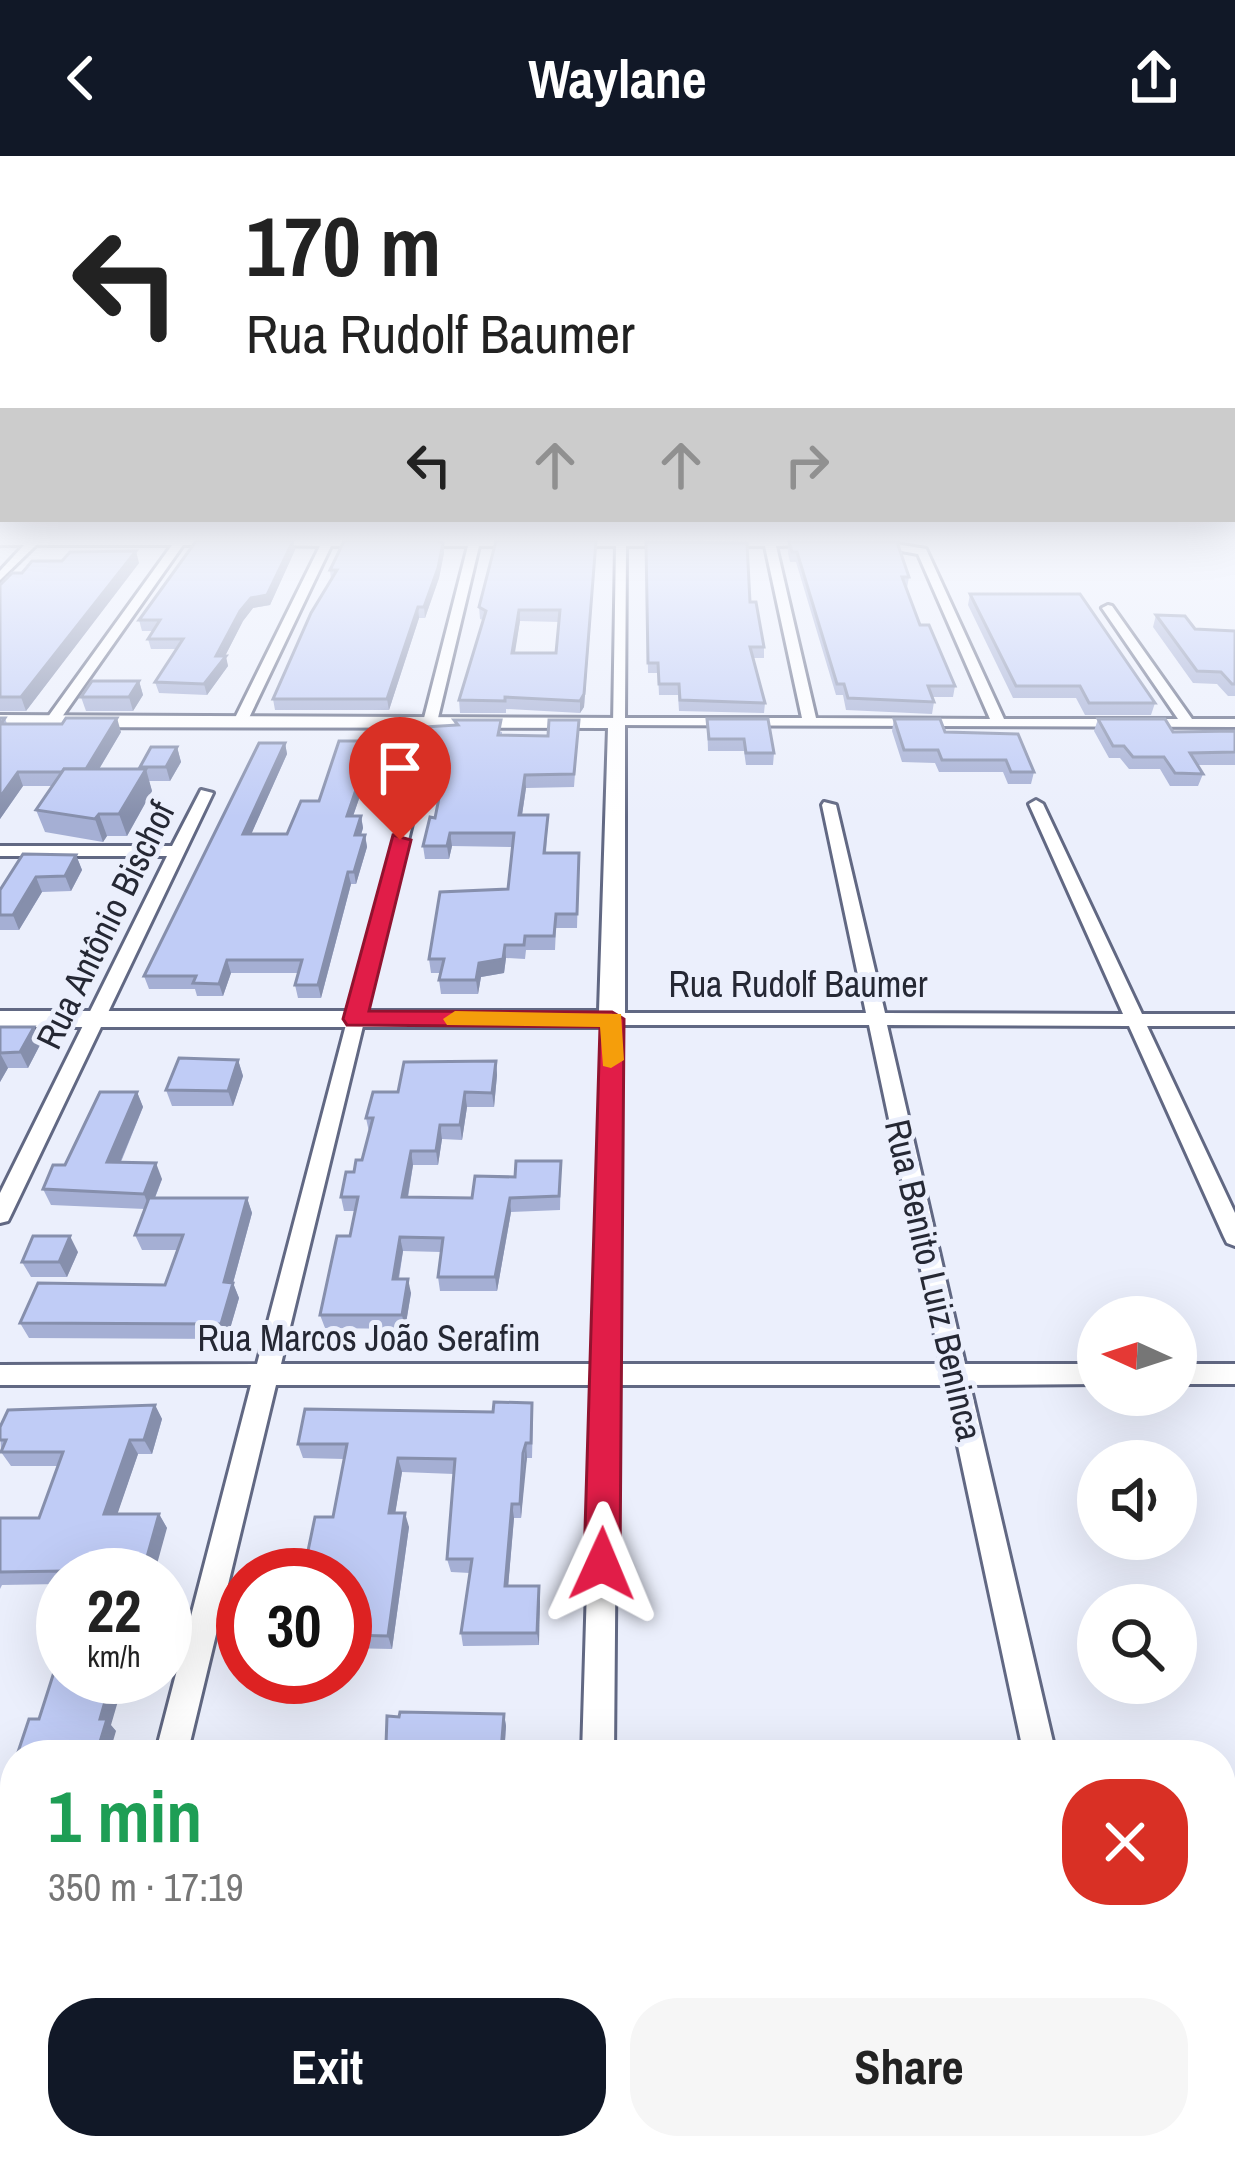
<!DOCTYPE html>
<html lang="en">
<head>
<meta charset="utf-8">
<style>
  :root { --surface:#fff; --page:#f6f6f6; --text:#222; --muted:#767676; --accent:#111827 }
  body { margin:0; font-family:"Archivo Narrow",sans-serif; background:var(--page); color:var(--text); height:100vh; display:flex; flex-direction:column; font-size:45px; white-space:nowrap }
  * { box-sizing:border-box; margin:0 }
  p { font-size:39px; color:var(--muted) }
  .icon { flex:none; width:66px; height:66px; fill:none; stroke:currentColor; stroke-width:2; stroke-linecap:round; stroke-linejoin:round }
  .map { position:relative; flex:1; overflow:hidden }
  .panel { position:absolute; left:0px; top:1584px; width:1236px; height:420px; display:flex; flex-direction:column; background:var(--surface); border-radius:48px 48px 0 0; box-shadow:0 12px 48px #0002 }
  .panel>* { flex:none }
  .top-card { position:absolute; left:0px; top:0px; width:1236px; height:366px; box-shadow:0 12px 48px #0002; background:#fff; color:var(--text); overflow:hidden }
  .needle { width:78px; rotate:273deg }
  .fabs { position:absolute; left:1077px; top:1140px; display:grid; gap:24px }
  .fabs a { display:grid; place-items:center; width:120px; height:120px; border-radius:50%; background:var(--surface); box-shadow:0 12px 48px #0002; font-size:60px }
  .speed { position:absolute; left:36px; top:1392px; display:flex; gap:24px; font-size:60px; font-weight:700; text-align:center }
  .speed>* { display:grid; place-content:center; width:156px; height:156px; border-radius:50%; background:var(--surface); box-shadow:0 12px 48px #0002; line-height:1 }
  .speed small { font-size:30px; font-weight:400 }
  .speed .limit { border:18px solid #d22; background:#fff; color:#111 }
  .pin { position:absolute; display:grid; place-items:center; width:102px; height:102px; color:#fff; margin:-123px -51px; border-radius:50% 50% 50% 0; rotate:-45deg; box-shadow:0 0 12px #0007 }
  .pin .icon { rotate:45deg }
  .me { position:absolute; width:132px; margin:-66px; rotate:1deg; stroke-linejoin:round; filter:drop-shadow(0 0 9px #0008) }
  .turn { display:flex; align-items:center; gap:42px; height:252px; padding:0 48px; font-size:54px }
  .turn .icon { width:156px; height:156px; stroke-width:2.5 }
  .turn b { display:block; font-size:84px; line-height:102px }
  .lanes { display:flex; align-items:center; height:114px; padding:0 48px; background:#0003; justify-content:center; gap:60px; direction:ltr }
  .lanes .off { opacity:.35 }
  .round { display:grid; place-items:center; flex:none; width:126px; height:126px; border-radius:48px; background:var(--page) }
  .summary { display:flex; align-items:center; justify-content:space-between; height:204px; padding:0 48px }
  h1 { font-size:72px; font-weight:700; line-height:90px; color:#1e9e55 }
  .button { display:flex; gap:24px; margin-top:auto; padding:24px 48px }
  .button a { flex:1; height:138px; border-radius:48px; background:var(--accent); color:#fff; font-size:48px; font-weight:700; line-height:138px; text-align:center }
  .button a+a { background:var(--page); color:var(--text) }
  header { display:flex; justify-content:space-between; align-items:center; height:156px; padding:0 48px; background:var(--accent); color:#fff; font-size:54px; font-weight:700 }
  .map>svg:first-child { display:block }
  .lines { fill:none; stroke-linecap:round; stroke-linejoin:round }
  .street-casing { stroke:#616883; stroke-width:6 }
  .secondary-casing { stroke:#616883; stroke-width:6 }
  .street { fill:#fff; fill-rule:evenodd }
  .secondary { fill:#fff; fill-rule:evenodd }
  .wall { fill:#a5afd4; fill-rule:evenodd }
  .shaded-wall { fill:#868fac }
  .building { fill:#c0ccf6; stroke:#868fac; stroke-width:3; fill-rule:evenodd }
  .route { fill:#e11d48; stroke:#92132f; stroke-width:3 }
  .slow { fill:#f59e0b }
  .labels { text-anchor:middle; stroke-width:10; stroke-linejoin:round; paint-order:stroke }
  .street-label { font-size:36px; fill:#252834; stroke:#ebeffc }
</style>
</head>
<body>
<header><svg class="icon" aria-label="back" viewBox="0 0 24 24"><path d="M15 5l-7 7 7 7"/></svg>Waylane<svg class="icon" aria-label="share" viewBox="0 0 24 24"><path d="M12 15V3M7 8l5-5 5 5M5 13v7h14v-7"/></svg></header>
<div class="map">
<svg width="1235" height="2004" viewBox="0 0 1235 2004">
  <rect width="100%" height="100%" fill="#ebeffc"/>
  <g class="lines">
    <defs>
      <g id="street">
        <path d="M32,381H188L228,386L223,389H183L57,568L52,569L45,565L172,389H36L0,424V415L24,389H0V383Z"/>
        <path d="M325,381L372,387L367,390H331L247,566L235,569L233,566L320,390L266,389L261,386L266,383Z"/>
        <path d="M471,381L528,387L523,390H479L437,566L430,570L423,566L468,390H416L411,387L416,384H470Z"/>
        <path d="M616,381L673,384L678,387L673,390H626L625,562H802L765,390H704L699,387L704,384H817L821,389L776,390L816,562L990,563L918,398L868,389L872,384L926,393L1004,563H1178L1102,452L1108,449L1112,450L1192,563H1235V571L613,569L616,390H572L567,387L572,384H616Z"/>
        <path d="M201,634L213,637L11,1059L8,1065L0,1067V1037L167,700H0V690H172Z"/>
        <path d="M407,636L419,639L281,1208H593L603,863L612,857H866L822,649L824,646L836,649L885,857L1123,858L1029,648L1036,644L1043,648L1142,858H1235V870H1147L1235,1057V1090L1227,1087L1224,1081L1129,870L887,869L965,1208H1098V1228L970,1229L1056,1599H1024L945,1229H617L614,1599H582L593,1229H276L187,1599H155L251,1229H0V1209L257,1208ZM621,869H869L941,1208H618Z"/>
        <rect x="1176" y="1208" width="59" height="20"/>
        <path d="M54,1989H92L89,2004H51Z"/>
        <rect x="572" y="1989" width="38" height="15"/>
        <path d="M1108,1989H1146L1150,2004H1112Z"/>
      </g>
      <path id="secondary" d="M0,559L625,562V863L612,871H0V855H599L608,572L0,571Z"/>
    </defs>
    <use href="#street" class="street-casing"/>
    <use href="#secondary" class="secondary-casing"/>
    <use href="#street" class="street"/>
    <use href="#secondary" class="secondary"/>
  </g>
  <g class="wall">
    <path d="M293,385L295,394L270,449L253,452L243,465L225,500L228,510L207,539L159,537L155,526L176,493H151L148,483L154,475H142L139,464Z"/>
    <path d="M646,386L750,446L764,491V502H753L765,547L764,557L679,555L678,539H659L658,517H648Z"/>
    <path d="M789,386L909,421L907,432L920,469L955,530L953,541H932L934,546L932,558L846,554L843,539H836L796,406H790L788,397Z"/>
    <path d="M443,387L444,397L439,422L425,462H419L389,554H275L273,543L331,424L330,414Z"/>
    <path d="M596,395L584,551L580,557L506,553V557H460L459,544L483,464L480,463L479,451ZM520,465L559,466L556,497H514Z"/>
    <path d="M139,407L26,555H0V429L22,417Z"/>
    <path d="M970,438L1155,547L1151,559H1085L1076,542H1013L968,449Z"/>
    <path d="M1156,459L1195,473L1235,475V540H1228L1217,528L1193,527L1153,471Z"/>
    <path d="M139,525L143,539L133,555H86L81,541Z"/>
    <path d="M0,562H5L7,568L121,576L99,613H141L140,611L177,591L181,606L170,625H149L152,635L127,680H107L103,686L45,676L36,654L53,630H23L0,663Z"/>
    <path d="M707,563L774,597L773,609H746L744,595H708Z"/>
    <path d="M894,563L945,576L1034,616L1031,628H1008L1003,616H939L935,607L902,606L892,575Z"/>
    <path d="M1098,563L1173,576L1235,575V609H1197L1203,618L1198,630H1170L1160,613H1129L1120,602H1109L1094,575Z"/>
    <path d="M454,564L502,576V579L548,580L579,564L574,631L526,632L522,659H548L546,697H579L577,772H556L555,794H526L525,803L506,802L504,817L481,821L478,838H441L439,824L441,817H431L429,803L508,733L512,691L452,690L449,703H425L423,690L435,662L443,625H430L428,614H420L419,607H389L387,594L455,570Z"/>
    <path d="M378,585L379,597L371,631H363L353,660H361L363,672L361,679H365L367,691L356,728H351L321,842H298L295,829L298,817H231L223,840H197L195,833H149L144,820L285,587L287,598L251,678H287Z"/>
    <path d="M76,699L82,714L71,735L42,736L19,774H0V734Z"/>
    <path d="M0,871L41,887L28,912H8L0,926Z"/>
    <path d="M238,904L243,920L233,950H172L166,934Z"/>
    <path d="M496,905L497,919L494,951H467L462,984L442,983L438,1009H413L408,1042H472L515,1021L561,1005L560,1054L511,1056L497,1135H440L438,1121L441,1096L403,1095L399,1123L411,1137L405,1173L325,1172L320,1159L350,1080L355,1055H344L341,1041L354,1016L362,1004L369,976L366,962L398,936Z"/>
    <path d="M137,936L143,951L121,1006L162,1023L155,1042H247L252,1057L233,1127L239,1142L227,1183L29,1182L20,1167L165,1129L178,1094H142L135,1079L145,1053L51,1049L43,1033Z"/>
    <path d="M78,1096L67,1121H31L22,1106Z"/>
    <path d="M155,1249L162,1263L152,1298H138L117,1358H159L167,1372L63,1419V1521L116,1575L39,1563L63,1489H54L44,1476L60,1428L2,1429L0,1433V1362H39L58,1310H11L1,1296L0,1271Z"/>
    <path d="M533,1262L532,1302H527L525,1311L521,1362H514L508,1430H539V1489L463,1490L461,1477L470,1417L451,1416L447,1403L454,1318L402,1316L395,1357L409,1371L392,1493L345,1492L344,1303L303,1302L298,1288Z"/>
    <path d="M290,1521L288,1533H259L255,1527Z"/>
    <path d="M504,1558L506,1570L504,1599H390L386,1589Z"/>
    <path d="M15,1719V1758H0V1723H9Z"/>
  </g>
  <g class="shaded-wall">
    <path d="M293,385L295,394L270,449L253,452L243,465L223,504L226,500L228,510L207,539L204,528L240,455Z"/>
    <path d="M596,385L584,551L580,557V545Z"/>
    <path d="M443,387L444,397L439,422L425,462L424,451Z"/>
    <path d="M136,395L139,407L26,555L21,541Z"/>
    <path d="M418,451L419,462L389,554L387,543Z"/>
    <path d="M519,454L520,465L513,509L512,497Z"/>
    <path d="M139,525L143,539L133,555L129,541Z"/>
    <path d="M117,562L121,576L89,630L84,616Z"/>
    <path d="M378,585L379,597L371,631L369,619Z"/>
    <path d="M285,587L287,598L246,690L243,678Z"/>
    <path d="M177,591L181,606L170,625L166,611Z"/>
    <path d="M146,613L152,635L127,680L119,658Z"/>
    <path d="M18,616L23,630L0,663V641Z"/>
    <path d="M361,619L363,631L349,672L347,660Z"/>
    <path d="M525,619L526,632L520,672L519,659Z"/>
    <path d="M99,658L107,680L103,686L95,663Z"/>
    <path d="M361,660L363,672L357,691L355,679Z"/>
    <path d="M450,677L452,690L449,703L447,690Z"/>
    <path d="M365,679L367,691L356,728L354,716Z"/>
    <path d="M76,699L82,714L71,735L65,720Z"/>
    <path d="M348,716L351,728L321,842L318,829Z"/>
    <path d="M36,721L42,736L19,774L13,759Z"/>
    <path d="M505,789L506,802L504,817L481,821L478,838L476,824L479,807Z"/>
    <path d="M227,804L231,817L223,840L219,828Z"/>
    <path d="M34,871L41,887L28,912L20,896Z"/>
    <path d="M0,897L8,912L0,926Z"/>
    <path d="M238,904L243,920L233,950L228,935Z"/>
    <path d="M496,905L497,919L494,951L492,937Z"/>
    <path d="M137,936L143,951L114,1021L107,1006Z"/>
    <path d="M465,936L467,951L462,984L460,969Z"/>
    <path d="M440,969L442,983L438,1009L436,995Z"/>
    <path d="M411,995L413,1009L405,1056L402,1041Z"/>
    <path d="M156,1007L162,1023L150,1054L144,1038Z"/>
    <path d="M247,1042L252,1057L233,1127L239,1142L227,1183L221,1168L224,1126Z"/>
    <path d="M510,1042L511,1056L497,1135L495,1121Z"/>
    <path d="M70,1080L78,1096L67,1121L59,1106Z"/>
    <path d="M400,1081L403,1095L396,1136L393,1123Z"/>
    <path d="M408,1123L411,1137L405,1173L402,1159Z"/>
    <path d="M155,1249L162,1263L152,1298L144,1284Z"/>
    <path d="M130,1284L138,1298L113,1371L104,1358Z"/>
    <path d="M526,1287L527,1302L521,1362L520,1348Z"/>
    <path d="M398,1302L402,1316L393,1371L389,1357Z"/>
    <path d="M512,1348L514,1362L507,1444L505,1430Z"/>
    <path d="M405,1357L409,1371L392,1493L388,1480Z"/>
    <path d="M159,1358L167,1372L154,1419H142Z"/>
    <path d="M539,1430L540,1444L539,1489L537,1477Z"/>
    <path d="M112,1521H125L111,1569L116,1575L109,1599H96L100,1563Z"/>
    <path d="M504,1558L506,1570L504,1599H502Z"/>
    <path d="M0,1808L11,1814L0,1850Z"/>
  </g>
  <g class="building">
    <path d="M196,385H293L267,439L251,442L240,455L216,500H226L204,528L155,526L183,483H148L160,464H139Z"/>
    <path d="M344,385H437L443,387L438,412L424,451H418L387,543H273L311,457L337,414H330Z"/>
    <path d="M496,385H596L584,538L580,545L505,541V545L459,544L486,455L479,451ZM519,454H560L556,497H512Z"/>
    <path d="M646,386L747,387L750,446H756L764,491H750L765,547L680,544L679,528H659L658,507H648Z"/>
    <path d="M789,386H897L909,421H902L920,469H929L955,530H928L934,546L848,542L844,528H837L797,396H792Z"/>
    <path d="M136,395L21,541H0V429L12,417H22L32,405H62L70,396Z"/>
    <path d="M970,438H1080L1155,547H1089L1080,530H1016Z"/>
    <path d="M1156,459L1185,460L1195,473L1235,475V528H1232L1221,516L1197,515Z"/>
    <path d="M92,525H139L129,541H81Z"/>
    <path d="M0,562H5L1,568H62L66,562H117L86,613H64L62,616H18L0,641Z"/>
    <path d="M707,563H768L774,597H746L744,583H709Z"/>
    <path d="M894,563H940L945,576L1018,578L1034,616H1011L1006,604H942L938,594H904Z"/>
    <path d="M1098,563H1165L1173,576L1235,575V596L1190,597L1203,618L1175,617L1164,601H1133L1124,590H1113Z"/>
    <path d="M454,564H501L498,579L548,580L549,564H579L574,618L525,619L519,659H548L544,697H579L577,758H556L554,780H525L524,789H505L503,803L479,807L476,824H439L444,803H429L440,736L508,733L514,677H450L447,690H423L430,661L435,662L445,612H428L430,601H419L420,594H387L391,573L458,569Z"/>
    <path d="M339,585H378L369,619H361L347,660H361L355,679H365L354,716H348L318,829H295L302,804H227L219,828L193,827L196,820H144L259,587H285L243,678H287L301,645H319Z"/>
    <path d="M151,591H177L166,611H140Z"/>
    <path d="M64,613H146L119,658H99L95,663L36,654Z"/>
    <path d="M23,698L76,699L65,720L36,721L13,759H0V734Z"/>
    <path d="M0,871H34L20,896L0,897Z"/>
    <path d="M179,902L238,904L228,935L166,934Z"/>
    <path d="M496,905L492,937L465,936L460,969H440L436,995H411L402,1041L472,1042L475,1020L515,1021L516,1005H561L559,1040L510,1042L495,1121H438L443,1082L400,1081L393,1123H408L402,1159H320L337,1080H350L358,1041H341L346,1016H354L356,1004H362L373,962H366L373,936H398L404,906Z"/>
    <path d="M100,936H137L107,1006L156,1007L144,1038L43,1033L53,1009H65Z"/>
    <path d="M149,1042H247L224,1126L233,1127L221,1168L20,1167L38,1127L165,1129L183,1079H135Z"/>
    <path d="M33,1080H70L59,1106H22Z"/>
    <path d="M494,1246L532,1247L531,1287H526L523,1297L520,1348H512L505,1430H539L537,1477H461L472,1403H447L455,1303L398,1302L389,1357H405L388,1480L345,1479V1419H303L315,1361H333L347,1288H298L305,1253L493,1256Z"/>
    <path d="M155,1249L144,1284H130L104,1358H159L142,1419H63V1476H44L64,1415L0,1416V1362H39L63,1296H1L6,1284H0V1271L8,1254Z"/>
    <path d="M63,1488V1521H112L100,1563H107L96,1599H17L29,1563H39Z"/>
    <path d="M257,1521H285L284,1527H255Z"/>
    <path d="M400,1556L504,1558L501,1595L475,1594V1599H425V1593L386,1589L387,1560L399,1561Z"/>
    <path d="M10,1718L15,1719V1754L0,1753V1723H9Z"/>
    <path d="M429,1998H465V2004H428Z"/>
  </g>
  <linearGradient id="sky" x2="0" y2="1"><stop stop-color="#a0a3b8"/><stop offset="0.58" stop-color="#f6f8fe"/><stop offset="1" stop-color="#f6f8fe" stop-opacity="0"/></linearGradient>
  <rect width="1235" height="661" fill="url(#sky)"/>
  <path class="route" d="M393,679L411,684L369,855L612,856L624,863L620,1408L615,1420L602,1426L589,1420L584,1408L600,871L347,869L343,863Z"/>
  <path class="slow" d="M455,855L621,858L624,904L611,912L603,910L600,871L447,869L443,863Z"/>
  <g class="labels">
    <g class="street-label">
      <text transform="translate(105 769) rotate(-64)" y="13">Rua Antônio Bischof</text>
      <text x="798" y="841">Rua Rudolf Baumer</text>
      <text transform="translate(934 1124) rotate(77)" y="13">Rua Benito Luiz Beninca</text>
      <text x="369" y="1195">Rua Marcos João Serafim</text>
    </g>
  </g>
</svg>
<div class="fabs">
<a><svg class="needle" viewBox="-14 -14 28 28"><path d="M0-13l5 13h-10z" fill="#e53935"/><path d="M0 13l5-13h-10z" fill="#767676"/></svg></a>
<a><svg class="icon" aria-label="sound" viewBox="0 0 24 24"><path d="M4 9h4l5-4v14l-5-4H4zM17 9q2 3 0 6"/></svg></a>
<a><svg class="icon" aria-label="search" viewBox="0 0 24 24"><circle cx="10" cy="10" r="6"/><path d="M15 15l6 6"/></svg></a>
</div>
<div class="speed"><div>22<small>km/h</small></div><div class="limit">30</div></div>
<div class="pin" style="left:400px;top:684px;background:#d93025"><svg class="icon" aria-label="arrive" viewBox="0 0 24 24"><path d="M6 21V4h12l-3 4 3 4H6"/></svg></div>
<svg class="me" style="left:602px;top:1408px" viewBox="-20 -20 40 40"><path d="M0-17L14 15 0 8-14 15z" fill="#e11d48" stroke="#fff" stroke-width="4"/></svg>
<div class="top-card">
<div class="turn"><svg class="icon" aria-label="left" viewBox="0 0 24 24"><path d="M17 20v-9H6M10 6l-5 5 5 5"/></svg><div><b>170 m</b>Rua Rudolf Baumer</div></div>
<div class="lanes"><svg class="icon" aria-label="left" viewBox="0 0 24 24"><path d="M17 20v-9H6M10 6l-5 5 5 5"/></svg><svg class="icon off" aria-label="ahead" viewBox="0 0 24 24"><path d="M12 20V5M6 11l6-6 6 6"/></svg><svg class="icon off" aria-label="ahead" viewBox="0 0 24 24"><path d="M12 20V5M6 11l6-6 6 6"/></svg><svg class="icon off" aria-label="right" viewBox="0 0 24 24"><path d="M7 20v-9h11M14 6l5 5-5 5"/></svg></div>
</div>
<section class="panel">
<div class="summary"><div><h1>1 min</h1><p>350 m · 17:19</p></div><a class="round" style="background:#d93025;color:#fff"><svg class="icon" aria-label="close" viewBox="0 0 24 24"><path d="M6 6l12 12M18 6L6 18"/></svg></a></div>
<div class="button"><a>Exit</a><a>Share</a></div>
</section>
</div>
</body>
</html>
